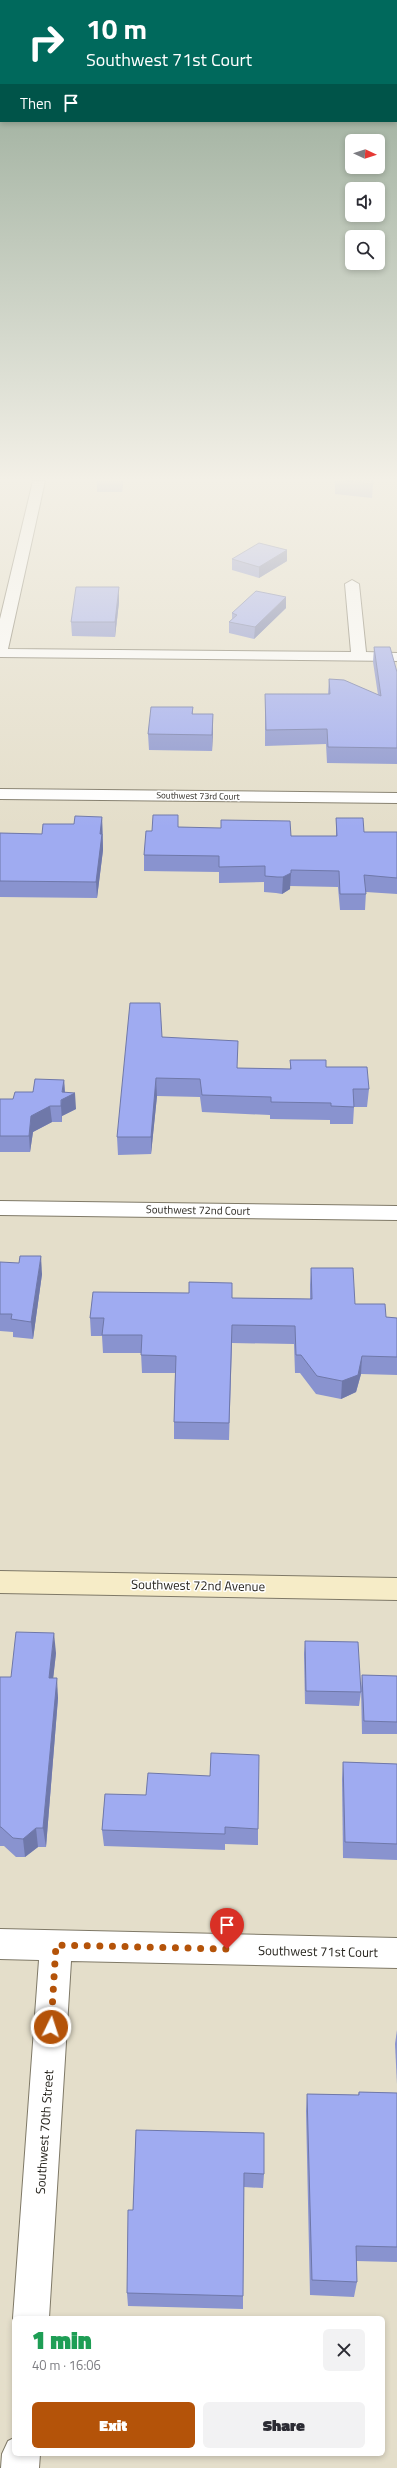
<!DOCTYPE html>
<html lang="en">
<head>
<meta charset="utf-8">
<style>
  :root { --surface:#fff; --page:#f2f2f3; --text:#2b2b33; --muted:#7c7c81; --accent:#b45309 }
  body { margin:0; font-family:"Titillium Web",sans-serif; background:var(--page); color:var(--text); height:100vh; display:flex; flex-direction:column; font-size:15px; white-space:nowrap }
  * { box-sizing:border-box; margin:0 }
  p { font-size:13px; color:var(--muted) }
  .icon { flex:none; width:22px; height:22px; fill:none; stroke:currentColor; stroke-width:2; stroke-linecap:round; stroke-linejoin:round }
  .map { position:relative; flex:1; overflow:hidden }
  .panel { position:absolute; left:12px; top:2316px; width:373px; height:140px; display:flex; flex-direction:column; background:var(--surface); border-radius:6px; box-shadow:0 2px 6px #0003 }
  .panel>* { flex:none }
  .hud { position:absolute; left:0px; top:0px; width:397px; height:122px; box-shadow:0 2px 6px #0003; background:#00695c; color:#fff; overflow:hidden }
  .needle { width:26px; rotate:94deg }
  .buttons { position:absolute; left:345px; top:134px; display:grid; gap:8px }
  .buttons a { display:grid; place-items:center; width:40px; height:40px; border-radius:6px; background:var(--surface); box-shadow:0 2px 6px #0003; font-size:20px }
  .pin { position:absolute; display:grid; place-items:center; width:34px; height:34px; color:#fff; margin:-41px -17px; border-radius:50% 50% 50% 0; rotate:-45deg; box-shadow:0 0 4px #0007 }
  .pin .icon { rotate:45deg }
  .me { position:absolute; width:44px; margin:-22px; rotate:4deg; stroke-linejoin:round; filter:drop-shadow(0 0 3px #0008) }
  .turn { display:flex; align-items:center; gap:14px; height:84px; padding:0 20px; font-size:18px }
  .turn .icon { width:52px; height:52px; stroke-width:2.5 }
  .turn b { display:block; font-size:28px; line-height:34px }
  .then { display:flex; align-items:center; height:38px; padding:0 20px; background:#0003; gap:8px; font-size:15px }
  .round { display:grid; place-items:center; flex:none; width:42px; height:42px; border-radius:6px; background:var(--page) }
  .overview { display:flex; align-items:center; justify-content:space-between; height:68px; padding:0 20px }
  h1 { font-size:24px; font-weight:800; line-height:30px; color:#1e9e55 }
  .action { display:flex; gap:8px; margin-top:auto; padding:8px 20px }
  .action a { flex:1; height:46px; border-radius:6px; background:var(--accent); color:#fff; font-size:16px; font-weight:800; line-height:46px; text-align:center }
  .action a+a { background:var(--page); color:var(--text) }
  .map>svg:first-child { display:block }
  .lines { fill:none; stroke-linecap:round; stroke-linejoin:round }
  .street-casing { stroke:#7f7967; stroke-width:2 }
  .secondary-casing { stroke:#7f7967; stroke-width:2 }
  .street { fill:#fff; fill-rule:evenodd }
  .secondary { fill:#f6ecc7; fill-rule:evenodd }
  .wall { fill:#8993cf }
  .shaded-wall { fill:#6f78a9 }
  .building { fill:#9fabf1; stroke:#6f78a9 }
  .route { stroke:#b45309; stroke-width:7; stroke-dasharray:0 12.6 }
  .labels { text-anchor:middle; stroke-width:3; stroke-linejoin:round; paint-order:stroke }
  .far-street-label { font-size:9px; fill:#211e17; stroke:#fff }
  .street-label { font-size:11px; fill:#211e17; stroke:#fff }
  .near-street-label { font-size:13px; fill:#211e17; stroke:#fff }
</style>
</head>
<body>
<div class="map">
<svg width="397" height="2468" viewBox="0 0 397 2468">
  <rect width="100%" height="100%" fill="#e4deca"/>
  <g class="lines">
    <defs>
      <g id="street">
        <path d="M33,481H45L8,649L351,652L345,584L352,580L359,584L366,652L397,653V661L0,657V619Z"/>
        <path d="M0,789L397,793V803L0,799Z"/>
        <path d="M0,1201L397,1206V1220L0,1215Z"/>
        <path d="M0,1929L397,1938V1968L71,1961L49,2318H14V2320L13,2318L39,1960L0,1959Z"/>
        <path d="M14,2438V2454H40L39,2468H1L2,2454L8,2441Z"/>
      </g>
      <path id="secondary" d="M0,1571L397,1578V1600L0,1593Z"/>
    </defs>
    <use href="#street" class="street-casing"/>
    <use href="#secondary" class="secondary-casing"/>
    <use href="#street" class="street"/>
    <use href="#secondary" class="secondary"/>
  </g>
  <g class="wall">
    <path d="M97,481H123L122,492H97Z"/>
    <path d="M335,481H373V484L372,498L335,494Z"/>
    <path d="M287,550V561L259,578L232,570V559Z"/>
    <path d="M119,602L115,637L72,636L71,622Z"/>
    <path d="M286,608L254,639L229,633V622L232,619V613Z"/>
    <path d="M374,647L397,672V764L327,763L326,744L265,746V694H328L329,679L378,695L373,662Z"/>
    <path d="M193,707V714H213V730L212,751L149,750L148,734Z"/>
    <path d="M102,817L103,850L97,898L0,897V833L42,834Z"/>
    <path d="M336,818L364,832H397V894L366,892L365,910H340L338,887L290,886V889L282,894L276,893L264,892V882L219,883V872L144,871V855L152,831L179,827L291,836H336Z"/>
    <path d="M162,1037L238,1068L290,1069V1060L326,1067L369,1089L367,1107H354L353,1124H330V1120L270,1119V1115L202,1112L200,1097L157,1096L151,1154L118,1155L117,1137Z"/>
    <path d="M64,1080L65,1092L76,1109L62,1116V1122H52L33,1132L30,1152H0V1099H13Z"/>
    <path d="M0,1262L42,1274L33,1339L13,1337V1332L0,1331Z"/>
    <path d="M311,1268L355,1304L386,1317L397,1318V1375L361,1374L356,1392L341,1399L316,1394L300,1373H295L294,1344L232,1343L229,1440L174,1439V1422L175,1373H142L141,1353H103L102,1336H91L90,1318L232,1298L310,1299V1285Z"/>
    <path d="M305,1641L361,1692L359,1706L305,1704L304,1654Z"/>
    <path d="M56,1653L53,1678L58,1698L46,1847H38L25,1857H16L4,1846H0V1677H11Z"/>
    <path d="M362,1675L397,1676V1734H362L361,1688Z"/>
    <path d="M343,1762L397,1764V1860L343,1858L342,1779Z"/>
    <path d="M105,1794L258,1829V1845L225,1844V1850L104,1846L102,1830Z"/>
    <path d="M397,2030V2084L395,2044Z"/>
    <path d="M359,2092L397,2093V2262L356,2261L357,2282L354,2297L310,2295L306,2111L307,2094L358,2095Z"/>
    <path d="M136,2130L264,2174L263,2188L244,2187L243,2296V2309L128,2306L127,2293L133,2210Z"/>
  </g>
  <g class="shaded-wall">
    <path d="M122,481H123L122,492Z"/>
    <path d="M287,550V561L259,578V567Z"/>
    <path d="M119,587V602L115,637V622Z"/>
    <path d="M286,597V608L254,639L255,627Z"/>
    <path d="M213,714V730L212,751V735Z"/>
    <path d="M102,817L103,850L97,898L96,882Z"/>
    <path d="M291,873L290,889L282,894L283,877Z"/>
    <path d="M156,1078L157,1096L151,1154V1137Z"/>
    <path d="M64,1080L65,1096L75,1093L76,1109L62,1116V1122L61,1106Z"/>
    <path d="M50,1106L52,1122L33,1132L30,1152L29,1136L31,1116Z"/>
    <path d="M41,1256L42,1274L33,1339L31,1322Z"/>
    <path d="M362,1356L361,1374L356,1392L341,1399L342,1381Z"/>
    <path d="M54,1633L56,1653L51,1698L49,1678Z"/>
    <path d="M57,1678L58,1698L46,1847L43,1828Z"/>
    <path d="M36,1828L38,1847L25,1857L23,1839Z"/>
  </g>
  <g class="building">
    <path d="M345,481H373V484Z"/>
    <path d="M259,543L287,550L259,567L232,559Z"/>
    <path d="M76,587H119L115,622H71Z"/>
    <path d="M256,591L286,597L255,627L229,622L237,615L232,613Z"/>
    <path d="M374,647H390L397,672V748L328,747L327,729L266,730L265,694H330L329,679L344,680L381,696Z"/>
    <path d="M151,707H193L192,714H213L212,735L148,734Z"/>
    <path d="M153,815H178V827L221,828V820L290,821L291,836H337L336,818H363L364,832H397V878L364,875L366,894H340L339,871L291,870V873L283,877H277L265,876V866L219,867V856L144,855L146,831H152Z"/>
    <path d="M75,816L102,817L100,834H102L96,882L0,881V833L42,834L43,824H74Z"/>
    <path d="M130,1003H160L162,1037L238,1041L237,1068L291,1069L290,1060H326V1067H367L369,1089H353L354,1107L331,1106V1103L271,1102V1097L202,1095L200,1079L156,1078L151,1137H117Z"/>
    <path d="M35,1079L64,1080L62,1092L75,1093L61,1100V1106H50L31,1116L29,1136H0V1099H13L15,1092H33Z"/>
    <path d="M20,1256H41L31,1322L11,1319L12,1314H0V1262L19,1263Z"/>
    <path d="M311,1268H353L355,1304H385L386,1317L397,1318V1357L362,1356L358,1375L342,1381L317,1376L301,1355H296L295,1326L232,1325L229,1423L174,1422L176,1356L141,1355L142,1335H102L104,1318H90L93,1292L189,1293V1282L232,1283V1298L312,1299Z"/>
    <path d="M16,1632L54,1633L49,1678H57L43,1828H36L23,1839L13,1838L1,1827H0V1677H11Z"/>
    <path d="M305,1641L358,1642L361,1692L306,1691Z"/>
    <path d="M362,1675L397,1676V1722L364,1721Z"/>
    <path d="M211,1753L259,1755L258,1829L225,1827V1834L102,1830L105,1794L146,1795L148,1773L210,1776Z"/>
    <path d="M343,1762L397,1764V1844L345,1842Z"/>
    <path d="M359,2092L397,2093V2247L356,2246L357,2282L312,2280L307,2094L359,2095Z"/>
    <path d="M136,2130L264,2133V2174L244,2173L243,2296L127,2293L128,2210H133Z"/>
  </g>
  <linearGradient id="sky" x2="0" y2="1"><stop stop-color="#8da28f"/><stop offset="0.58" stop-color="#f3f0e7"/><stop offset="1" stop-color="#f3f0e7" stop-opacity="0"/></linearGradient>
  <rect width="397" height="827" fill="url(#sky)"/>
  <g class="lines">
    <path class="route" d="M51,2027L56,1945L227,1949"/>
  </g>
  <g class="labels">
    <g class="far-street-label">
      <text transform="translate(198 796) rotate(1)" y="3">Southwest 73rd Court</text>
    </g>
    <g class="street-label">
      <text transform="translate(198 1210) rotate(1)" y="4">Southwest 72nd Court</text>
    </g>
    <g class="near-street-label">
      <text transform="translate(198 1585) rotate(1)" y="5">Southwest 72nd Avenue</text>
      <text transform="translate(318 1951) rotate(1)" y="5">Southwest 71st Court</text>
      <text transform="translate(44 2132) rotate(-86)" y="5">Southwest 70th Street</text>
    </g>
  </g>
</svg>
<div class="buttons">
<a><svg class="needle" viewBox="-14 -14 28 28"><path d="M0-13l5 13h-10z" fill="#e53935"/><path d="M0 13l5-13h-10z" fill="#7c7c81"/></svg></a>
<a><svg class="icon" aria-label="sound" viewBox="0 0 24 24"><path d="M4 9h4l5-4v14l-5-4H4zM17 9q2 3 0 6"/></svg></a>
<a><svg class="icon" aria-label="search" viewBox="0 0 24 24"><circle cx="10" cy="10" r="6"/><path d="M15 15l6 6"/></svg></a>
</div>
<div class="pin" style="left:227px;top:1949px;background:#d93025"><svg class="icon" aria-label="arrive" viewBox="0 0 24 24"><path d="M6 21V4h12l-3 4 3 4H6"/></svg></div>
<svg class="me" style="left:51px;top:2027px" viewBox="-20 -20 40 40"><circle r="17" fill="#b45309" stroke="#fff" stroke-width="3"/><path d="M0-11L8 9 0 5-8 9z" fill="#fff"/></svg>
<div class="hud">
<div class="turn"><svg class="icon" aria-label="right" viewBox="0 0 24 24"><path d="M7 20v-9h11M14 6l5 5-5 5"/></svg><div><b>10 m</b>Southwest 71st Court</div></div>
<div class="then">Then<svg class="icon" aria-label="arrive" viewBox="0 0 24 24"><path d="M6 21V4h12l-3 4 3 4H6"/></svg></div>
</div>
<section class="panel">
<div class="overview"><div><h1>1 min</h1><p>40 m · 16:06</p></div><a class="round"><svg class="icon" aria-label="close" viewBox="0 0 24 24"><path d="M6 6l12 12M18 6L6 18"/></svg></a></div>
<div class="action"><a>Exit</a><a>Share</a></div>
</section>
</div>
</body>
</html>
